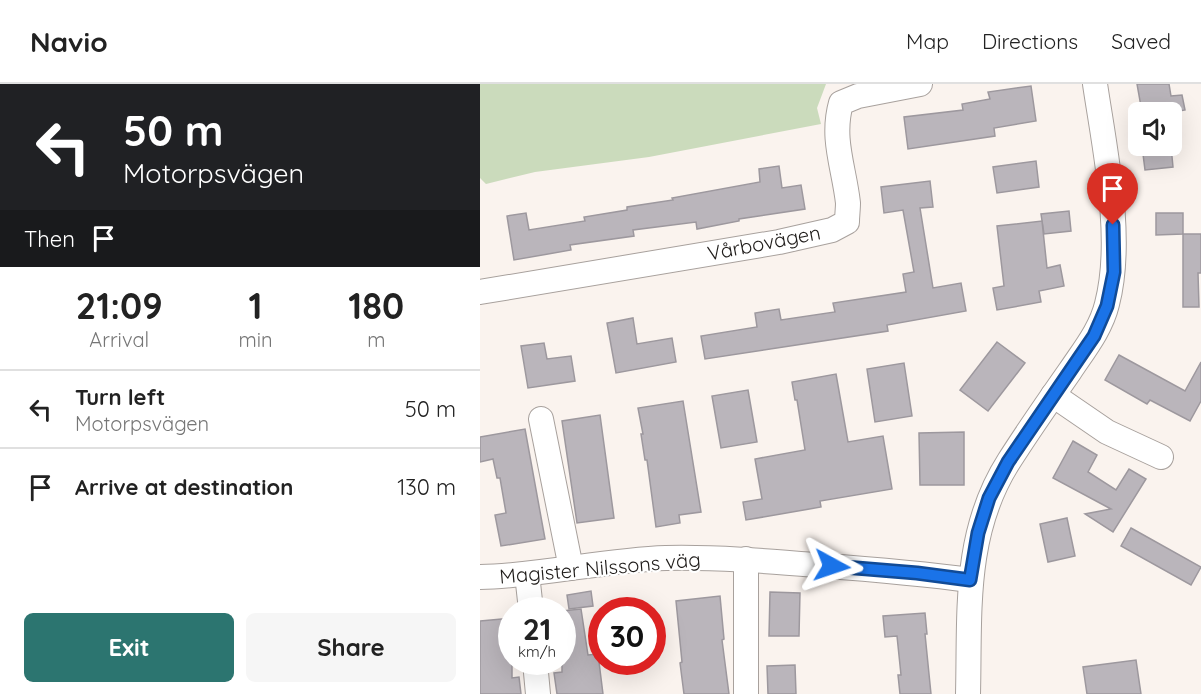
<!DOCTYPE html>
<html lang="en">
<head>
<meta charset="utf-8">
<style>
  :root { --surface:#fff; --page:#f6f6f6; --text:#222; --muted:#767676; --line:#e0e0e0; --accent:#2c7570 }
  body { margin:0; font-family:Quicksand,sans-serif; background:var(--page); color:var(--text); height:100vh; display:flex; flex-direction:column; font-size:22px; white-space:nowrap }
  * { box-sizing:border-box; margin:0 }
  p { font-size:20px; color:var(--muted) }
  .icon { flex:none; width:33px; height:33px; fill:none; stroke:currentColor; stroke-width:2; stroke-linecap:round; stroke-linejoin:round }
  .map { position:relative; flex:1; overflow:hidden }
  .details { display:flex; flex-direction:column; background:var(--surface); width:480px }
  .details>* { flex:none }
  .guide { background:#202124; color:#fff; overflow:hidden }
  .buttons { position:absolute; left:648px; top:18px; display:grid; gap:12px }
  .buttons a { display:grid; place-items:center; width:54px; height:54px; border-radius:9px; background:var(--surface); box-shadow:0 6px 24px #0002; font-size:30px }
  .speed { position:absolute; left:18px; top:513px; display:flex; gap:12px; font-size:30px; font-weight:700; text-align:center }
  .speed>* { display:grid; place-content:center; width:78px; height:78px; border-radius:50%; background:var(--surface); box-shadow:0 6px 24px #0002; line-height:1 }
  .speed small { font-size:15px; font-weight:400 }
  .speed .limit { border:9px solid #d22; background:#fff; color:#111 }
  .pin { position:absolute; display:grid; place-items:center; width:51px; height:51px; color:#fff; margin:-62px -26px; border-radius:50% 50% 50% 0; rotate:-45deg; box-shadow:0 0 6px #0007 }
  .pin .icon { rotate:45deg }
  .me { position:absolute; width:66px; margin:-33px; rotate:95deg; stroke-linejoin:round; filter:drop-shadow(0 0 4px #0008) }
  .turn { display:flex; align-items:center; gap:21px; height:126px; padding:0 24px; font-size:27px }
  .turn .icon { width:78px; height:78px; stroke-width:2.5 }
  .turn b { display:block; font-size:42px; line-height:51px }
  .then { display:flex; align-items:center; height:57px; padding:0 24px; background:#0003; gap:12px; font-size:22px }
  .eta { display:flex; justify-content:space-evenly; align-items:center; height:102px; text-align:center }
  .eta b { font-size:36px; font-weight:800; line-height:42px }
  .button { display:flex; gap:12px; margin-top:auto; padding:12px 24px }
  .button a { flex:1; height:69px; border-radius:9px; background:var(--accent); color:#fff; font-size:24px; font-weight:800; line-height:69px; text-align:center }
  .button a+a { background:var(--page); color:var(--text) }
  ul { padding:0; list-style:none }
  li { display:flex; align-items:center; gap:18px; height:78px; padding:0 24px; border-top:2px solid var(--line) }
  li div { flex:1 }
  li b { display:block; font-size:22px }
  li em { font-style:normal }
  header { display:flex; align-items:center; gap:36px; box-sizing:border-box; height:84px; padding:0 30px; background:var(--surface); border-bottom:2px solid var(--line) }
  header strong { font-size:28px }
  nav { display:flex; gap:33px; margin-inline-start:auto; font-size:21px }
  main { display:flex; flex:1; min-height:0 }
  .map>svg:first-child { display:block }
  .green { fill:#cbdbbc }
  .building { fill:#bab5bb; stroke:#9d989e; stroke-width:1.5 }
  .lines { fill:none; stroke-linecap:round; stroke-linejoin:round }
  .minor-casing { stroke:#a8a19d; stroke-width:26 }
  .minor { stroke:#fff; stroke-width:24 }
  .route-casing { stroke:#114b97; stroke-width:15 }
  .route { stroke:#1a73e8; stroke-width:10 }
  .labels { text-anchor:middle; stroke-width:4.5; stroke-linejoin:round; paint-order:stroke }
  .street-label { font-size:20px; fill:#1e1b19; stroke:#fff }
</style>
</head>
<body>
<header>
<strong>Navio</strong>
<nav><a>Map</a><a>Directions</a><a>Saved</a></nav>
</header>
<main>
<section class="details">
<div class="guide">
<div class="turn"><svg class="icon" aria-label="left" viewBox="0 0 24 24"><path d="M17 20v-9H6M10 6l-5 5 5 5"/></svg><div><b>50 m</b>Motorpsvägen</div></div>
<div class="then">Then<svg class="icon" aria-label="arrive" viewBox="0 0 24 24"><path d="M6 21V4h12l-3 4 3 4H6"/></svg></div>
</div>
<div class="eta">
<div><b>21:09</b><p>Arrival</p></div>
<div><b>1</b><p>min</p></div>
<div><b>180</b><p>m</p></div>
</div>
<ul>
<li><svg class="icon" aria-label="left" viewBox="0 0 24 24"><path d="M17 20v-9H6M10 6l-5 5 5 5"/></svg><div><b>Turn left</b><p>Motorpsvägen</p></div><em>50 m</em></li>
<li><svg class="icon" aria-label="arrive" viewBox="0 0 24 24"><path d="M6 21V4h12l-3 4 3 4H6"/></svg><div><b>Arrive at destination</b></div><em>130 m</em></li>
</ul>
<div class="button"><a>Exit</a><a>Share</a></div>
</section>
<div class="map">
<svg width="721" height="610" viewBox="0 0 721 610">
  <rect width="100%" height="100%" fill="#faf3ee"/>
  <path class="green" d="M0,0H346L337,24L341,40L169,73L55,88L6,100L0,94Z"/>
  <g class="building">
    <path d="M657,0H689L691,12L702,11L705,26L694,28H662Z"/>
    <path d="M551,2L556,37L514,44L515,52L428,65L424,33L483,26L482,20L510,15L508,8Z"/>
    <path d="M662,62H691L693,83L665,86Z"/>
    <path d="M556,77L559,103L517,109L513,83Z"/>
    <path d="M299,82L302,104L321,101L325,125L259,135V137L217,145L216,138L153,146L154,152L90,161L91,166L34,176L27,132L46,129L49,146L105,137L104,133L147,126V123L193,116L192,114L280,98L279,85Z"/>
    <path d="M450,97L453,123L440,124L453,204L481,199L486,227L407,241L408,247L225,275L221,252L277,243L275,229L299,225L301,236L355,228L353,219L426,208L423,190L434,188L423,126L404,129L401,103Z"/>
    <path d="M589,127L591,147L564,150L561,130Z"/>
    <path d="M676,129H703V150L676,151Z"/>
    <path d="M562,137L567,184L580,181L584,202L559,207L561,218L517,226L513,204L524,202L517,142Z"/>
    <path d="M703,150H721V189H718L719,223H703Z"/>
    <path d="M153,234L157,260L192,254L196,278L136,289L127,239Z"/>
    <path d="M517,258L545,279L508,327L480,306Z"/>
    <path d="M64,259L67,275L91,272L95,297L48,304L41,262Z"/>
    <path d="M639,271L705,307L721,278V317L710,337L670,316L667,320L625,296Z"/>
    <path d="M424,279L432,332L395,338L387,285Z"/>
    <path d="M356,290L368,358L403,352L412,405L340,417L341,423L266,436L263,418L282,415L275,375L325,366L317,316H315L312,298Z"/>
    <path d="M268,306L277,358L241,364L232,312Z"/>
    <path d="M203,317L221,428L199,431L200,439L176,443L167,376H165L161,350H163L158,324Z"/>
    <path d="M120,331L134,434L97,439L82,337Z"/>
    <path d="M45,345L65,455L21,462L15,431L26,429L20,394H17L13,375L0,378V353Z"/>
    <path d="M484,348V401H440L439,349Z"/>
    <path d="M593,357L617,371L608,388L636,406L649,385L666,395L633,448L605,430L631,425L573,394Z"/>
    <path d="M587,434L595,472L568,478L560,440Z"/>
    <path d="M651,444L721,483L711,501L641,462Z"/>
    <path d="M111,507L113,522L89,525L87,511Z"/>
    <path d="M290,508L320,509L319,552H289Z"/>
    <path d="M240,512L244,555L242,556L249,610H204L200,579L202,578L196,517Z"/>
    <path d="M101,525L108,571L118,570L123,610H77L74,589L82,588V527Z"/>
    <path d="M445,529L447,550H445L451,610H420L418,591H421L417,552L405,553L403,532Z"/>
    <path d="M32,534V594L39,593L41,610H0V537Z"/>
    <path d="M656,576L661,610H607L603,583Z"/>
    <path d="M315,581L316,610H288L287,582Z"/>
  </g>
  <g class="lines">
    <defs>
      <g id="minor">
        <path d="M0,208L299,158L352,146L367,138C367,132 368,125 368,119C364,83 351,55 361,19L378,12L440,0"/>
        <path d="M573,311L627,348L681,373"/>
        <path d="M61,335L91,484"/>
        <path d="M266,475V610"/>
        <path d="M47,490L51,526"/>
        <path d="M0,493C62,492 123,476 186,474C236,473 286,477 336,481C388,485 439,489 490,496"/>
        <path d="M55,578L58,610"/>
        <path d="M488,610C490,528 483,449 529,377C548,347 569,317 590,287C604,266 621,245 627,220C644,155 625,67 615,0"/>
      </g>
    </defs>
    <use href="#minor" class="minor-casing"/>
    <use href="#minor" class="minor"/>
  </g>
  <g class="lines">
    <defs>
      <path id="route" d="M352,482L437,489L490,496L498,449L509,414L528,378L614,252L627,222L634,188L633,141"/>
    </defs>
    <use href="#route" class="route-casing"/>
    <use href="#route" class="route"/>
  </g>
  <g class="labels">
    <g class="street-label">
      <text transform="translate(284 159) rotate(-11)" y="7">Vårbovägen</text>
      <text transform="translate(120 484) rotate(-5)" y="7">Magister Nilssons väg</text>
    </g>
  </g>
</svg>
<div class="buttons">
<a><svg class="icon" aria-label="sound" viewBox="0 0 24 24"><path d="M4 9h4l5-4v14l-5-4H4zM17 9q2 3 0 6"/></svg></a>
</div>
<div class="speed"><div>21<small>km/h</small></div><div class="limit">30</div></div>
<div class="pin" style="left:633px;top:141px;background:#d93025"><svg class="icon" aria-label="arrive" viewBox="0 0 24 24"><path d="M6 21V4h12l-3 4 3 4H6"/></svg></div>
<svg class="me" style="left:352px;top:482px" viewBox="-20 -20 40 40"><path d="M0-17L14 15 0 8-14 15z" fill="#1a73e8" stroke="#fff" stroke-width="4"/></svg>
</div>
</main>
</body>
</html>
